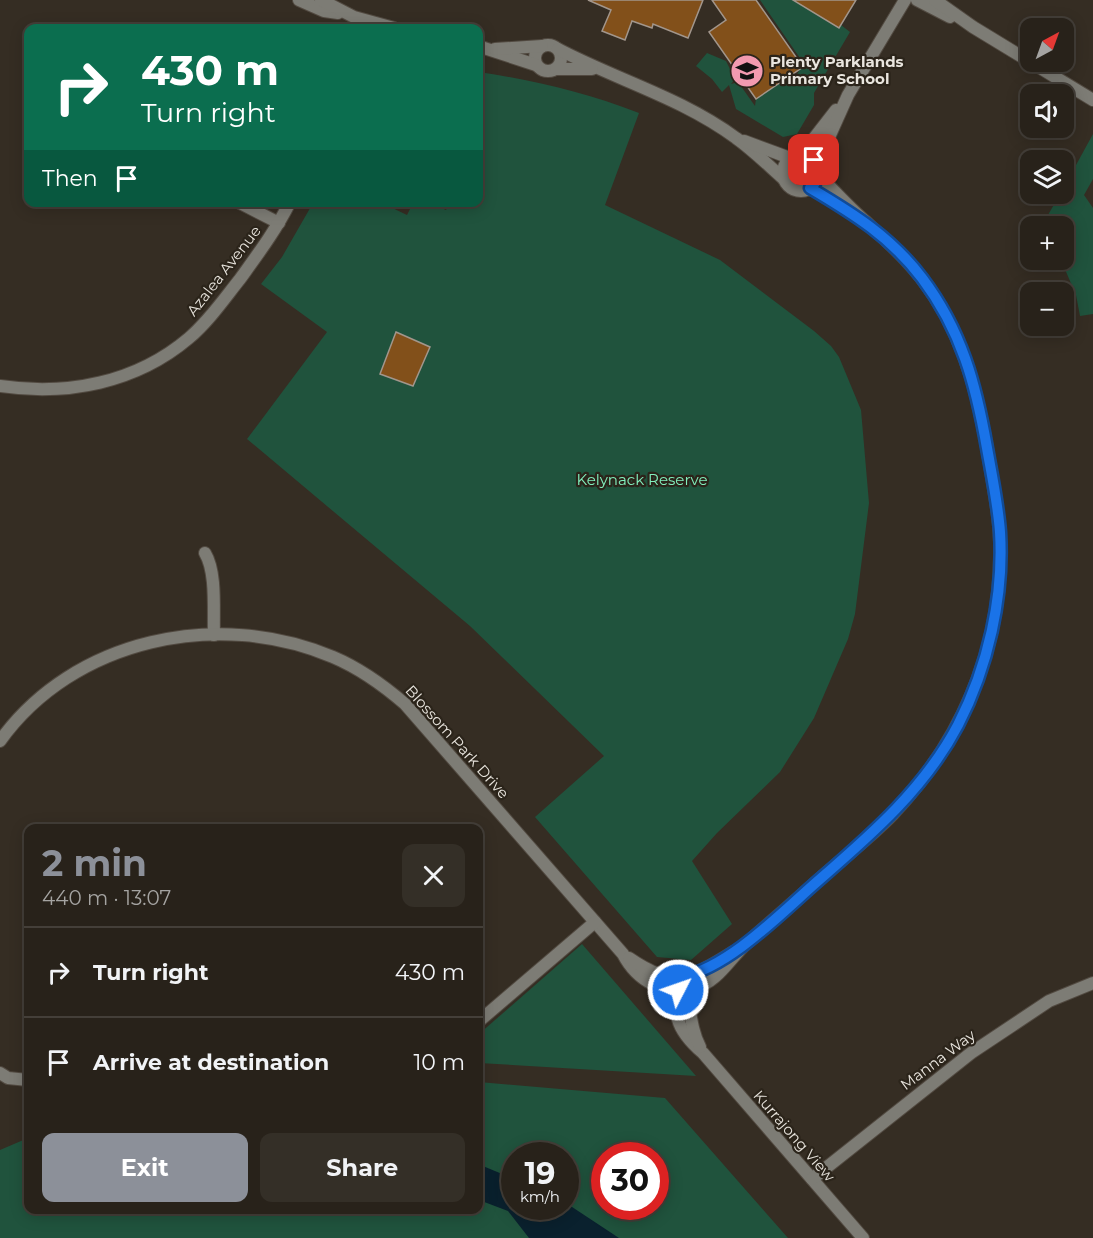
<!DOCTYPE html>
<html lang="en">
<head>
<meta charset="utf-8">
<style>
  :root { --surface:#28221a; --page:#342f27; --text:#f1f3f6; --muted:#a5a4a2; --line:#443f39; --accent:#8c9099 }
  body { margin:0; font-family:Montserrat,sans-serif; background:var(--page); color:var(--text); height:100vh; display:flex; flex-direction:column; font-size:22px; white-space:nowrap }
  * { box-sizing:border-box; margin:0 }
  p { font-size:20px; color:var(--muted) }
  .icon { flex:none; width:33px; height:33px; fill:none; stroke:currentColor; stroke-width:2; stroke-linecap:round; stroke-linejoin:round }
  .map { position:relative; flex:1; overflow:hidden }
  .panel { position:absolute; left:24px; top:824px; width:459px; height:390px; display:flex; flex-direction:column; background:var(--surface); border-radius:12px; box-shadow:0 3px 15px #0003,0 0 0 2px var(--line) }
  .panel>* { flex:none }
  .guide { position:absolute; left:24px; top:24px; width:459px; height:183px; border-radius:12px; box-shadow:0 3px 15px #0003,0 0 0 2px var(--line); background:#0b6e4f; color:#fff; overflow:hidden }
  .needle { width:39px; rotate:41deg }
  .fabs { position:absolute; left:1020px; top:18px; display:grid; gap:12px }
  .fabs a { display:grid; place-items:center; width:54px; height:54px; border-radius:12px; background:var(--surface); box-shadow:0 3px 15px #0003,0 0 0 2px var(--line); font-size:30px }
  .speed { position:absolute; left:501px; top:1142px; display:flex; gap:12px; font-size:30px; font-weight:700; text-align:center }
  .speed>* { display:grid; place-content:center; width:78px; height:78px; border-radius:50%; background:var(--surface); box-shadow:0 3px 15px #0003,0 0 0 2px var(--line); line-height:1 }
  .speed small { font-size:15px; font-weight:400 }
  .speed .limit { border:9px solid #d22; background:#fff; color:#111 }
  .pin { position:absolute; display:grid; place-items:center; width:51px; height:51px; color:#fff; margin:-26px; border-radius:12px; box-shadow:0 3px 9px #0006 }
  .me { position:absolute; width:66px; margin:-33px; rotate:49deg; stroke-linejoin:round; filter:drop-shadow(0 0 4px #0008) }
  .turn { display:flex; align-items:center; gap:21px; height:126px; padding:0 18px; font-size:27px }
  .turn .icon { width:78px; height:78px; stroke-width:2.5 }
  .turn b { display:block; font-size:42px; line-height:51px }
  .then { display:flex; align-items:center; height:57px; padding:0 18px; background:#0003; gap:12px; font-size:22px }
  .round { display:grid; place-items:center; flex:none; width:63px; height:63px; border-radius:12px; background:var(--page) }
  .summary { display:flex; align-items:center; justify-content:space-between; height:102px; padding:0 18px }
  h1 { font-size:36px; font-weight:700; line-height:45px; color:var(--accent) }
  .primary-button { display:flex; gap:12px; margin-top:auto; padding:12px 18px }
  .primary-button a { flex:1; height:69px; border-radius:12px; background:var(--accent); color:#fff; font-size:24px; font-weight:700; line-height:69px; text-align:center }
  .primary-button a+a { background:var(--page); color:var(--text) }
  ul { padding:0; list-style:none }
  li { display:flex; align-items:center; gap:18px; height:90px; padding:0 18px; border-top:2px solid var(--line) }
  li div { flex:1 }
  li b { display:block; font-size:22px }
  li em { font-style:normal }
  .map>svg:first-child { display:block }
  .green { fill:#20533d; fill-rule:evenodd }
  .water { fill:#0a212e }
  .building { fill:#82501a; stroke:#a2968c; stroke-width:1.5 }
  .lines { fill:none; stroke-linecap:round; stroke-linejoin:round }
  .minor-casing { stroke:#524a41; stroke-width:14 }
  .tertiary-casing { stroke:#524a41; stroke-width:14 }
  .minor { stroke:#7d7c75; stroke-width:12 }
  .tertiary { stroke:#7d7c75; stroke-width:12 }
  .route-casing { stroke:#114b97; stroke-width:15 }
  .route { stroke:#1a73e8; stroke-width:10 }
  .labels { text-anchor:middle; stroke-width:4.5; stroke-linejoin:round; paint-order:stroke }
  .poi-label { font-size:15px; font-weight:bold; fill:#e9e5de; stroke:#2b241a; text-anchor:start }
  .street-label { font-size:15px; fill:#e9e5de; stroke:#2b241a }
  .park-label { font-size:15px; fill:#82f0be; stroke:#2b241a }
</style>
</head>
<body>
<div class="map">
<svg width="1093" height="1238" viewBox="0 0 1093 1238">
  <rect width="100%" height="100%" fill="#352d23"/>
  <g class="green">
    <path d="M760,0H793L838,28L841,25L850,32L814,93V105L797,134L783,137L736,109L729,85L722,92L712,79L696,66L707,53L726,61L735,79L731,84L738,82L755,106L756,99L791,75L793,77L798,73L802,61Z"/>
    <path d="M479,72C537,81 584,92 639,113L605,205L720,260L814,331L831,346L839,357L861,410L869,503L855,614L848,639L814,718L780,772L717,833L692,861L732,924L691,960L657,957L535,817L604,756L470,626L247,439L327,332L261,284L282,257L313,203H382L407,215L413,203H430L446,210L450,203L478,202Z"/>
    <path d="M1093,134V179L1084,195L1093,208V314L1080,316L1076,295L1061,260H1064V226H1046L1044,222L1060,194H1064V187Z"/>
    <path d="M582,944L696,1076L479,1063V1034Z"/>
    <path d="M479,1082L665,1098L788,1238H0V1150L28,1138V1209H478ZM514,1155H566V1206H514ZM604,1155H656V1206H604Z"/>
  </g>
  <path class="water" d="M478,1164L514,1179V1206H566V1203L619,1238H529L508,1211L479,1200Z"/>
  <g class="building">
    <path d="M588,0H703L688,38L653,24L652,28L632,21L625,40L602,31L611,10Z"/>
    <path d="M712,0H756L803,67L756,99L709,32L726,20Z"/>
    <path d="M793,0H856L839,28Z"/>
    <path d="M396,332L430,347L413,386L380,374Z"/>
  </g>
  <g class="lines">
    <defs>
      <g id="minor">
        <path d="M917,0L950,17"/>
        <path d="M935,0L973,27L1093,100"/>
        <path d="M811,188L848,211"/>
        <path d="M238,202L279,223"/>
        <path d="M0,386C67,396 136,383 189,338C209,321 224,299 240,279C258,254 276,230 290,202"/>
        <path d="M205,553C217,573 213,611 214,635"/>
        <path d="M0,741C73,639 218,608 333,657C359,668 383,685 405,704L623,954C637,981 664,996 695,988C718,982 730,958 747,943C772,920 799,898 824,875C847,855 872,836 893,814C959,743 1000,653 1000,555C1001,523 994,491 989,459C979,401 967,346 934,296C915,266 891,245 865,221C849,207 834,191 819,175"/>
        <path d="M629,958C674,989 691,978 733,952"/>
        <path d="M682,977C671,1012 675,1029 703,1053L863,1238"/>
        <path d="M684,983C691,1005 689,1025 700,1047"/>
        <path d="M478,1022L595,922"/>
        <path d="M0,1073L8,1078L28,1080"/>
        <path d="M812,1179L971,1053L1049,1001L1093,983"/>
      </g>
      <g id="tertiary">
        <path d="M299,0L324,11L338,13"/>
        <path d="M321,0L354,17L394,28"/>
        <circle cx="548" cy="58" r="13"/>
        <path d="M478,46L536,65"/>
        <path d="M495,49L542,46"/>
        <path d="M558,49C617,80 682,98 736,138C753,150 769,166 785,180"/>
        <path d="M556,69H592"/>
        <path d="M744,141L790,158"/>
        <circle cx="801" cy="173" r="18"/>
        <path d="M801,155L836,110"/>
        <path d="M817,164L848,95L905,0"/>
      </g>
    </defs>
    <use href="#minor" class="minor-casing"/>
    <use href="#tertiary" class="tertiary-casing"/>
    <use href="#minor" class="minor"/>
    <use href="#tertiary" class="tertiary"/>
  </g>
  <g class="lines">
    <defs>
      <path id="route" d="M678,990L682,977C731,966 782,912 819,880C872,834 925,788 958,725C988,667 1004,597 1000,532C998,504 992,476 987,448C976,385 962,331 922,278C891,237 854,214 810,188C820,180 821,170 814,160"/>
    </defs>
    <use href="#route" class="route-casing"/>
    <use href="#route" class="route"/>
  </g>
  <defs>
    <symbol id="school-disc" viewBox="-11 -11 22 22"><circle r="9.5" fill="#f29ab0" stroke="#2b241a"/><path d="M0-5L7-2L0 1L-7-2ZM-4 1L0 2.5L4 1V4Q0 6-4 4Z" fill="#111"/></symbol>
  </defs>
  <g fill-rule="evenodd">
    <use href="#school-disc" x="728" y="52" width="38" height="38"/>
  </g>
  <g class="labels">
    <g class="poi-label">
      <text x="770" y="67">Plenty Parklands<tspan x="770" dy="17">Primary School</tspan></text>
    </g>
    <g class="street-label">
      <text transform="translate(224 271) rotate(-52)" y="5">Azalea Avenue</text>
      <text transform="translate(457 742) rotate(48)" y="5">Blossom Park Drive</text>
      <text transform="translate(938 1060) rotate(-37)" y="5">Manna Way</text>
      <text transform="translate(794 1136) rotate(49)" y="5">Kurrajong View</text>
    </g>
    <g class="park-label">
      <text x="642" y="485">Kelynack Reserve</text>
    </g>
  </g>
</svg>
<div class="fabs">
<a><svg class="needle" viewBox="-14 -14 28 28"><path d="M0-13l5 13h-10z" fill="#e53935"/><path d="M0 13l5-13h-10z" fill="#a5a4a2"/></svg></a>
<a><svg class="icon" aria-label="sound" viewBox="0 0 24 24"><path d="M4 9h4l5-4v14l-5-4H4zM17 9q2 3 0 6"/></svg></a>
<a><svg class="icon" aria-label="layers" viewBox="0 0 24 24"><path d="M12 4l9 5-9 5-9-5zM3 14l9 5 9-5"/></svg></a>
<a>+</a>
<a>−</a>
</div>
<div class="speed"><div>19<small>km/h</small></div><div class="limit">30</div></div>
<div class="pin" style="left:814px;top:160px;background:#d93025"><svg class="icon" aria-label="arrive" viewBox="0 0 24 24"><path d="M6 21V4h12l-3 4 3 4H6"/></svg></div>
<svg class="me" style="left:678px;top:990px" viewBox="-20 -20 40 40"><circle r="17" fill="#1a73e8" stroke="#fff" stroke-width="3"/><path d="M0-11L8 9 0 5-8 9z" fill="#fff"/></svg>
<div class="guide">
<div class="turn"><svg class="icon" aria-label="right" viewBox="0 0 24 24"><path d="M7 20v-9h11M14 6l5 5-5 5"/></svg><div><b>430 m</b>Turn right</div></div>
<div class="then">Then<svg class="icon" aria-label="arrive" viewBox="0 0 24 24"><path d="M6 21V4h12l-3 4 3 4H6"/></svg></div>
</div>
<section class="panel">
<div class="summary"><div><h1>2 min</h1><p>440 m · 13:07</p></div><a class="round"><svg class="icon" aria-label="close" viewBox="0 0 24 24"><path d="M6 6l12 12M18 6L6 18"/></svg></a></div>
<ul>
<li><svg class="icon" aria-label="right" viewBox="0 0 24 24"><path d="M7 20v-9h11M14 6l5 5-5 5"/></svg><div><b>Turn right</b></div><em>430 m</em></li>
<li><svg class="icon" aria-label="arrive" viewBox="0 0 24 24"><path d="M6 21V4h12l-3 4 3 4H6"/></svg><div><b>Arrive at destination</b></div><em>10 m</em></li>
</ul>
<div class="primary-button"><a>Exit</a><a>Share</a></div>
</section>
</div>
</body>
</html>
